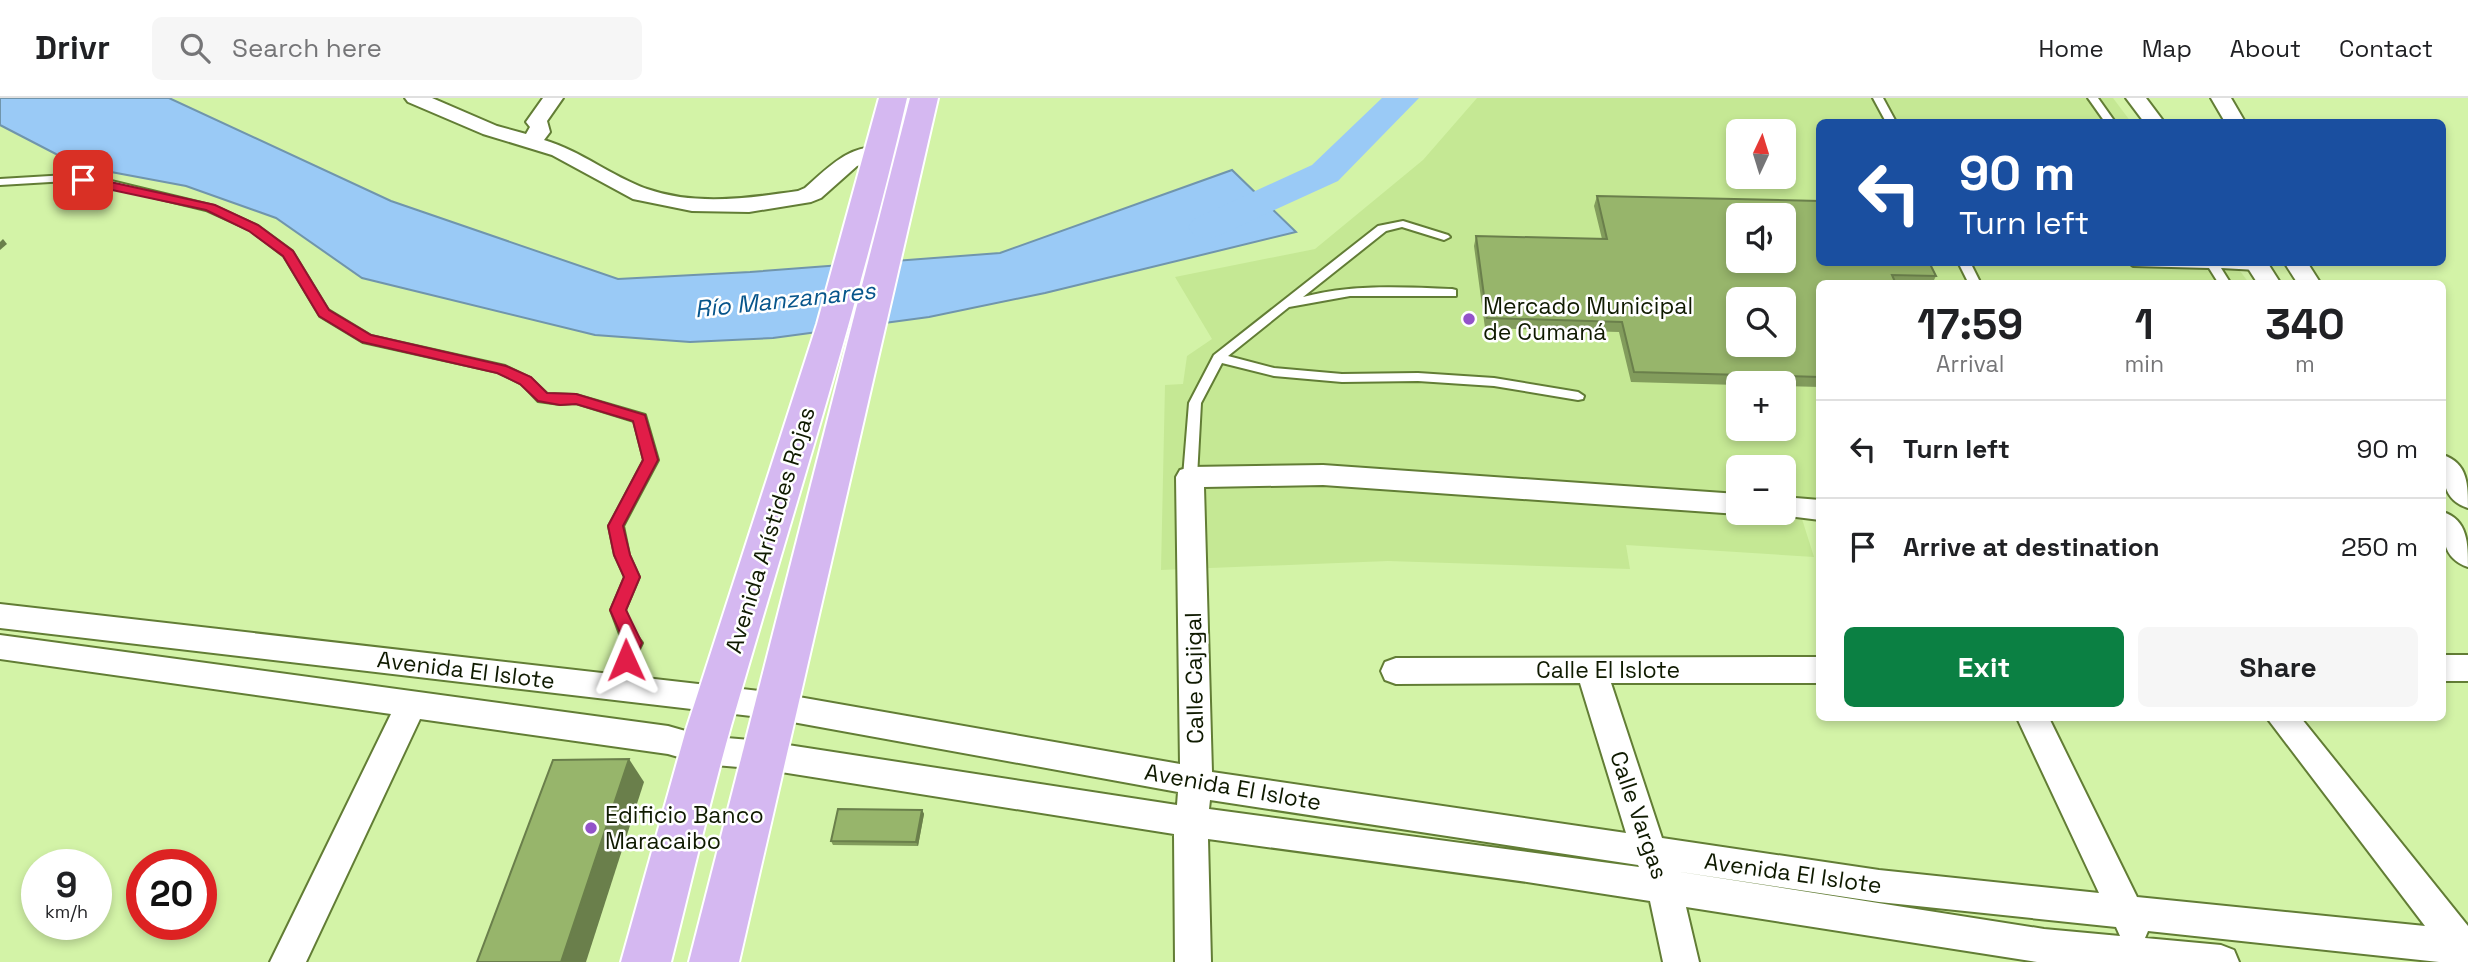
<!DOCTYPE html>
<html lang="en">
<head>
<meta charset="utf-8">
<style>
  :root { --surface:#fff; --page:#f6f6f6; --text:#202124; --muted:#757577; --line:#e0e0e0; --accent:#0b8043 }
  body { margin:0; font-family:"Space Grotesk",sans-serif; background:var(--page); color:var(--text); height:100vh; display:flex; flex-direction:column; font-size:26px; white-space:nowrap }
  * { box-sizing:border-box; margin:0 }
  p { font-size:23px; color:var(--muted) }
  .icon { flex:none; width:38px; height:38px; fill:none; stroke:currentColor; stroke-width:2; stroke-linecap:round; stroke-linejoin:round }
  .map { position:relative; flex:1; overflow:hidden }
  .side { position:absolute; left:1816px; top:182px; width:630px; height:441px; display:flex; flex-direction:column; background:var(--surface); border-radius:10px; box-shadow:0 4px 10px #0003 }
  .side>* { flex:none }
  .top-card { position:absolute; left:1816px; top:21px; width:630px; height:147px; border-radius:10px; box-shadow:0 4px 10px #0003; background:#1a4fa0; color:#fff; overflow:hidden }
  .needle { width:46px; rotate:4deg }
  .tools { position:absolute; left:1726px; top:21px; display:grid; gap:14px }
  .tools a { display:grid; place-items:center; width:70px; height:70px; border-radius:10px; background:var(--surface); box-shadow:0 4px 10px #0003; font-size:35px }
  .speed { position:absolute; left:21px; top:751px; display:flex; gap:14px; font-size:35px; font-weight:700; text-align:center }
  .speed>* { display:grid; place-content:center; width:91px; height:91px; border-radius:50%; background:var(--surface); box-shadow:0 4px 10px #0003; line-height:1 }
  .speed small { font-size:18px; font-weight:400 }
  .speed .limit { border:10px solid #d22; background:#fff; color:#111 }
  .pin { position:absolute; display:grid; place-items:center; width:60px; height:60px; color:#fff; margin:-30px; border-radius:14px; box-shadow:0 4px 10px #0006 }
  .me { position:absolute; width:77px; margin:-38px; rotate:359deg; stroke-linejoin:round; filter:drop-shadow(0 0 5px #0008) }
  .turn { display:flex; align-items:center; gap:24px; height:147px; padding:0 28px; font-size:32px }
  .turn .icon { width:91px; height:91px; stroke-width:2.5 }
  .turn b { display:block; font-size:49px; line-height:60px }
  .eta { display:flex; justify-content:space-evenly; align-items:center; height:119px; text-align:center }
  .eta b { font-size:42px; font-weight:600; line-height:49px }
  .action { display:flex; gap:14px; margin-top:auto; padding:14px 28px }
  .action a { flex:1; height:80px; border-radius:10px; background:var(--accent); color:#fff; font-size:28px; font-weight:600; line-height:80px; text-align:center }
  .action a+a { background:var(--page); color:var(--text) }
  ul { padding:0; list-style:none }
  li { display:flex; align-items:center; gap:21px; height:98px; padding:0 28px; border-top:2px solid var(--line) }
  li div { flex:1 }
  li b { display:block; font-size:26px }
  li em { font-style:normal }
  header { display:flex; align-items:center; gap:42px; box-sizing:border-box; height:98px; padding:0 35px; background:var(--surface); border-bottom:2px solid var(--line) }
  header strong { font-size:33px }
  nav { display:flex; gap:38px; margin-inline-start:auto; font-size:24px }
  .search { width:490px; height:63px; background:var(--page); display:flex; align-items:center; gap:18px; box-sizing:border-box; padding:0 24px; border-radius:10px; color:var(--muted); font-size:26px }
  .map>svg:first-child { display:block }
  .built { fill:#c5e894; fill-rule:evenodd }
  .water { fill:#9acaf6; stroke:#7095ac; stroke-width:2 }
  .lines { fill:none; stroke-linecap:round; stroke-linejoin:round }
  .river { fill:#9acaf6; fill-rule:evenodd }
  .service-casing { stroke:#627d35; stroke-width:4 }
  .minor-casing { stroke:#627d35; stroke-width:4 }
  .primary-casing { stroke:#fff; stroke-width:4 }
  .service { fill:#fff; fill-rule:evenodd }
  .minor { fill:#fff; fill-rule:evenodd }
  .primary { fill:#d5b8f1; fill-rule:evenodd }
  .wall { fill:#829c5c }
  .shaded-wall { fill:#6a7f4b }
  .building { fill:#97b56b; stroke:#6a7f4b; stroke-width:2; fill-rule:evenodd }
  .route { fill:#e11d48; stroke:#92132f; stroke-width:2 }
  .poi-dot { fill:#9353c9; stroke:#fff; stroke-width:2.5 }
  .labels { text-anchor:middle; stroke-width:5; stroke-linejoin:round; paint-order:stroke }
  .poi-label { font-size:23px; fill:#0f1a00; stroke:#fff; text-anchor:start }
  .street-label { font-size:23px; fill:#0f1a00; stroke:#fff }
  .water-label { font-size:24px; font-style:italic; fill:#07558b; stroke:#fff }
</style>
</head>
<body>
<header>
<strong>Drivr</strong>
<div class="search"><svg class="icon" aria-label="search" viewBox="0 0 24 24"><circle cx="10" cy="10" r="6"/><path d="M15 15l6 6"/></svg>Search here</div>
<nav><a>Home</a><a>Map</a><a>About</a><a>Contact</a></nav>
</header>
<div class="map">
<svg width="2468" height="864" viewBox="0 0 2468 864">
  <rect width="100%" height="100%" fill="#d3f3a7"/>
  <path class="built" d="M1477,0H2113L2131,24H1820V164L2234,165L2249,185L1820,186V403L1796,402L1814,459L1626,447L1630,471L1388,463L1161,472L1165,287L1183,286L1187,258L1212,241L1175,179L1315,151L1423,62ZM1738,33H1783V79H1738ZM1738,117H1783V163H1738ZM1738,201H1783V247H1738ZM1738,285H1783V331H1738ZM1738,369H1783V415H1738Z"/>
  <path class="water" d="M0,0H169L391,103L618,181L750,174L1000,155L1232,72L1296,134L1045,195L929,219L773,240L690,244L595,237L362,180L276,120L186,88L79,68L0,27Z"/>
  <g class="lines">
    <path class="river" d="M1382,0H1419L1338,83L1220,137L1207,140L1194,137L1188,129L1194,121L1312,67Z"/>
    <defs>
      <g id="service">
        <path d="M1873,0H1883L1896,24H1886Z"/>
        <path d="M2088,0H2098L2115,24H2105Z"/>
        <path d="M67,77L99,80L214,108L258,128L292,153L328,212L371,238L505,268L530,280L547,296L576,297L645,317L658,362L623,428L629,457L639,479L625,512L633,533L642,545L618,594L613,595L608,594L605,589L626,546L620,536L611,512L625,479L615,457L609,428L644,362L634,323L576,305L560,306L538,303L522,286L498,274L363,244L320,218L284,158L250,132L206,112L99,86L67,83L0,87V81Z"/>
        <path d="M1403,123L1448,137L1450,139L1444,142L1402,129L1386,133L1303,199C1351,186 1402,189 1452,191L1456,192V198H1350L1289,209L1228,258L1274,270L1342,276L1418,275L1494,280L1578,294L1584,298L1583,301L1578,302L1494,288L1418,283L1342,284L1274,278L1222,265L1201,305L1197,379L1195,382H1185L1183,379L1189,305L1214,257L1378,128Z"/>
        <path d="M1958,164H1970L1981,186H1969Z"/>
        <path d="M2128,164H2257L2263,168L2257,172L2221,170L2231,186H2219L2209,170L2133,168Z"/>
      </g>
      <g id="minor">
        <path d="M405,0H432L497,28L526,36L530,29L526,24L543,0H563L547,23L550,34L544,42C581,53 611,78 647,91C695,108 750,100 798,93L805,90C828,70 853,42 887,51L891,55L887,59L857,68L821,100L811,104L749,114L692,113L633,101L552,57L483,36L408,4Z"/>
        <path d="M2126,0H2146L2164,24H2144Z"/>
        <path d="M2211,0H2231L2245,24H2225Z"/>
        <path d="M2244,164H2267L2281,186H2258Z"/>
        <path d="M2284,164H2307L2321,186H2298Z"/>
        <path d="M2443,357C2468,365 2468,387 2468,410C2442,402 2443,380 2443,357Z"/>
        <path d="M1323,367L1738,396V415H1743L1738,416L1323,387L1204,389L1212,674L1626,735L1580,585L1396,586L1385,582L1381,573L1385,564L1396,560L1820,559V585H1611L1662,740L1879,772L2099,795L2017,620H2049L2137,799L2425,828L2267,620H2301L2468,828V864H2439L2148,833L2145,840L2221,847L2234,852L2239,864H2037L1686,809L1699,864H1663L1650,803L1527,784L1208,741L1211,864H1175L1174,736L762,671L703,666L668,656L420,621L306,864H270L391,616L0,561V537L668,628L703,638L762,643L1177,707L1178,694L776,621L0,530V506L776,595L1180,666L1176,379L1180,372L1190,369ZM1210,702L1638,767L1639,769L1209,711ZM1674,773L1879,804L2116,829L2120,838L2044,831Z"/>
        <path d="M1783,399L1820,402V422L1773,416L1783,415Z"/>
        <path d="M2443,414C2468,422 2468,446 2468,469C2441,460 2443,437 2443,414Z"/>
        <rect x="2443" y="557" width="25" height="26"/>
      </g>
      <g id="primary">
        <path d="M879,0H907C858,212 791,419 731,628C709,706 691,785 671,864H621L686,632L817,226Z"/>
        <path d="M910,0H938L739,864H689Z"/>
      </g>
    </defs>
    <use href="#service" class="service-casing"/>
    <use href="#minor" class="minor-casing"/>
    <use href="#primary" class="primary-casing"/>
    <use href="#service" class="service"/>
    <use href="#minor" class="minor"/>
    <use href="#primary" class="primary"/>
  </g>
  <g class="wall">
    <path d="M1597,98L1936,178L1932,186H1820V289L1783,288V285H1738V287L1631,284L1619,234L1485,230L1474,148L1476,138L1602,141L1594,108Z"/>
    <path d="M922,712L924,716L918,748L833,747L831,743Z"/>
  </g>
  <g class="shaded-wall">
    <path d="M3,141L7,146L0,152V144Z"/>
    <path d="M629,661L644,684L586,864H561Z"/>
    <path d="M922,712L924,716L918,748L916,744Z"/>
  </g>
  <g class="building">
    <path d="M1597,98L1820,103V164H1929L1936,178L1892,177L1896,186H1820V279L1634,274L1622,224L1487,220L1476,138L1607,141ZM1738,117H1783V163H1738ZM1738,201H1783V247H1738Z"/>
    <path d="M629,661L561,864H477L553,662Z"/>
    <path d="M838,711L922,712L916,744L831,743Z"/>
  </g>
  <path class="route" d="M83,78L215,107L258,127L293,153L329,212L371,237L506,268L531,279L547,295L576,296L645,317L658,362L623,428L630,457L640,479L626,512L642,545L632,567H620L617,562L625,546L610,512L624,479L614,457L608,428L643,362L633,323L576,306L560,307L538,303L520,286L497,275L362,244L319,218L283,158L249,133L206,112L79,85V79Z"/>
  <g class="poi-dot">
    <circle cx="1469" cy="221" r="7"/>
    <circle cx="591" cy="730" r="7"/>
  </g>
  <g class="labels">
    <g class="poi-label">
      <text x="1483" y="216">Mercado Municipal<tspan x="1483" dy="26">de Cumaná</tspan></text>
      <text x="605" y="725">Edificio Banco<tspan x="605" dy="26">Maracaibo</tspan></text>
    </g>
    <g class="street-label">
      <text transform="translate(770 432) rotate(-73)" y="8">Avenida Arístides Rojas</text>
      <text transform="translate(466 572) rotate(7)" y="8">Avenida El Islote</text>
      <text x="1608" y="580">Calle El Islote</text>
      <text transform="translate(1194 580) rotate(-91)" y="8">Calle Cajigal</text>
      <text transform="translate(1233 689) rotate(10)" y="8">Avenida El Islote</text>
      <text transform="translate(1639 717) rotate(71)" y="8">Calle Vargas</text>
      <text transform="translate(1793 775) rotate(8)" y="8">Avenida El Islote</text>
    </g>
    <g class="water-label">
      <text transform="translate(785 202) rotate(-6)" y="8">Río Manzanares</text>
    </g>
  </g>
</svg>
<div class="tools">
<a><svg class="needle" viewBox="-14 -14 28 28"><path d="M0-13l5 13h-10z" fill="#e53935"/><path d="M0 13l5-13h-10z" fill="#757577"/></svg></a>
<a><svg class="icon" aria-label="sound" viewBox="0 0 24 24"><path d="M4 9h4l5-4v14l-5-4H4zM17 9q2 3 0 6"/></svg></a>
<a><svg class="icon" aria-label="search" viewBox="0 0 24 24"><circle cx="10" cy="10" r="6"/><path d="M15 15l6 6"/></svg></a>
<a>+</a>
<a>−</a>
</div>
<div class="speed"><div>9<small>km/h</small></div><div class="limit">20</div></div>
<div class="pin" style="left:83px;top:82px;background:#d93025"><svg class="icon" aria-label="arrive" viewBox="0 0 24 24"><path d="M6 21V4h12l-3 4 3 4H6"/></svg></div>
<svg class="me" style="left:626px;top:562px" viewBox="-20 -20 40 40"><path d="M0-17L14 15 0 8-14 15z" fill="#e11d48" stroke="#fff" stroke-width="4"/></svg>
<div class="top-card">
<div class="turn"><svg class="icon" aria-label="left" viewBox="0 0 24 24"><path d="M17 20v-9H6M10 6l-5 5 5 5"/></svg><div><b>90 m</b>Turn left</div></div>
</div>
<section class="side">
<div class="eta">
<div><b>17:59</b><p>Arrival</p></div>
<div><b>1</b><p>min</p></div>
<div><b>340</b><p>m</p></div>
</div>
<ul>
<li><svg class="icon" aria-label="left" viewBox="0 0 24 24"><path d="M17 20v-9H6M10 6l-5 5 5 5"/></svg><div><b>Turn left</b></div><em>90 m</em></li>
<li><svg class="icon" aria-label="arrive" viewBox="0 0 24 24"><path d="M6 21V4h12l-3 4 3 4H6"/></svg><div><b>Arrive at destination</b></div><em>250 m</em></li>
</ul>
<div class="action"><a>Exit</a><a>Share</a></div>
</section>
</div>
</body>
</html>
